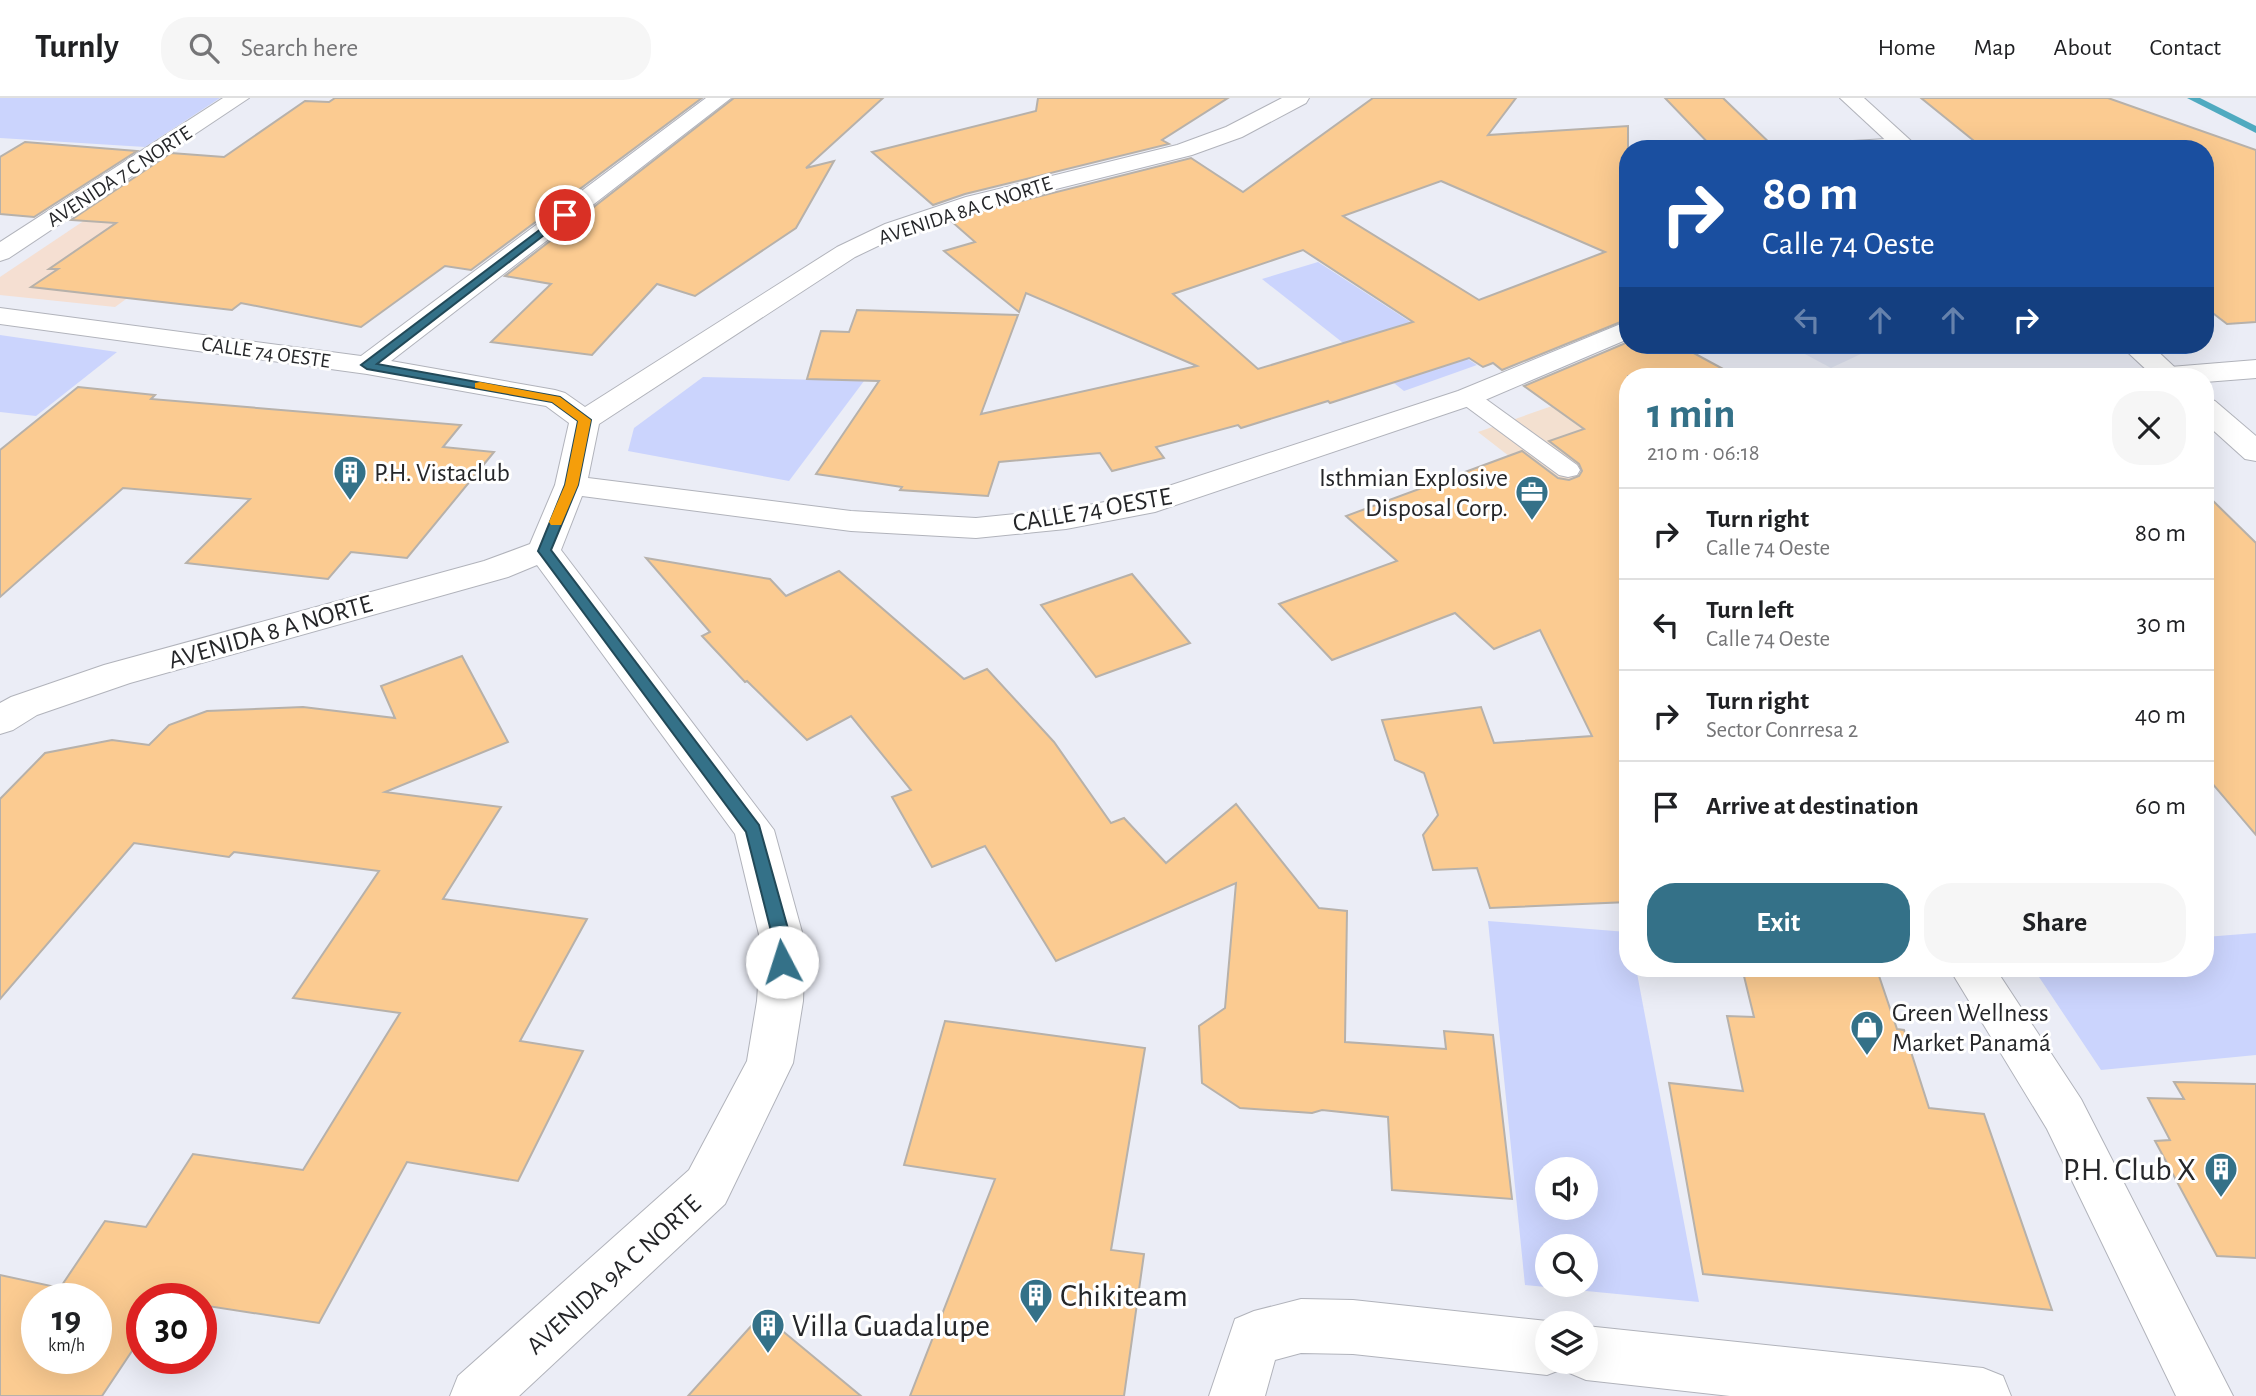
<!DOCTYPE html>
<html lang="en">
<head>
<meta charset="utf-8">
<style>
  :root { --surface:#fff; --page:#f6f6f6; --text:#202124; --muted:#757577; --line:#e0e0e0; --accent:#347188 }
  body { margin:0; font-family:"Alegreya Sans",sans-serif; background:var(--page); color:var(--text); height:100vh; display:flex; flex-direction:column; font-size:26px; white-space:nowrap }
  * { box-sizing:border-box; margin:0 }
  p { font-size:23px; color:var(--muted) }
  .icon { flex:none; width:38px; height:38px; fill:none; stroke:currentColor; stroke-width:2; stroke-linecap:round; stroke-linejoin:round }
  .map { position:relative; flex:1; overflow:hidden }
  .panel { position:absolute; left:1619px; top:270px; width:595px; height:609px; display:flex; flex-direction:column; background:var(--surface); border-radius:28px; box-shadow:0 7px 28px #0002 }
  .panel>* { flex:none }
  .guide { position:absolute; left:1619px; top:42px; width:595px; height:214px; border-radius:28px; box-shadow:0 7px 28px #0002; background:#1a4fa0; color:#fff; overflow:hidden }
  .tools { position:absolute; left:1535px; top:1059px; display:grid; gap:14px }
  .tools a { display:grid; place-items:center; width:63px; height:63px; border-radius:50%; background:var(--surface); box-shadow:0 7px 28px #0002; font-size:35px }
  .speed { position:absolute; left:21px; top:1185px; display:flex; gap:14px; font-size:35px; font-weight:700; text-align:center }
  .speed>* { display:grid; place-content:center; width:91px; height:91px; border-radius:50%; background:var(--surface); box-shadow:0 7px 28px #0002; line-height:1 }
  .speed small { font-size:18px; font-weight:400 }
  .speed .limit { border:10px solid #d22; background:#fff; color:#111 }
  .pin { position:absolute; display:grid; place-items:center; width:60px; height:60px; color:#fff; margin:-30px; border:4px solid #fff; border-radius:50%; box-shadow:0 2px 7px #0007 }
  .me { position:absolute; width:77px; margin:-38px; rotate:355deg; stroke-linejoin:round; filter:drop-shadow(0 0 5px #0008) }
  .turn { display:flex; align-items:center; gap:24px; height:147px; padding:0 28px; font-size:32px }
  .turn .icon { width:91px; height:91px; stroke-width:2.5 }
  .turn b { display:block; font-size:49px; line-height:60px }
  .lanes { display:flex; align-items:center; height:66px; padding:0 28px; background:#0003; justify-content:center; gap:35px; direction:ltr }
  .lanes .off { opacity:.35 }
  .round { display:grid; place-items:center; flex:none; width:74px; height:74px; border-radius:28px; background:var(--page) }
  .summary { display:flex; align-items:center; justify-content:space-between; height:119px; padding:0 28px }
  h1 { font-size:42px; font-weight:600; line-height:52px; color:var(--accent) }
  .cta { display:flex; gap:14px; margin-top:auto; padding:14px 28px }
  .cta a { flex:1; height:80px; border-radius:28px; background:var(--accent); color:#fff; font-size:28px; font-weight:600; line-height:80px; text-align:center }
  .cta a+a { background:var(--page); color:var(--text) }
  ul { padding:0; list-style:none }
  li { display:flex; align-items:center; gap:21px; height:91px; padding:0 28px; border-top:2px solid var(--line) }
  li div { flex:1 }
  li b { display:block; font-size:26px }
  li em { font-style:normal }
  header { display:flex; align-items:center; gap:42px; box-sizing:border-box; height:98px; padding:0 35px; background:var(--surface); border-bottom:2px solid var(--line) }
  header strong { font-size:33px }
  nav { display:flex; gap:38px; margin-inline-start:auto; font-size:24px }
  .search { width:490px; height:63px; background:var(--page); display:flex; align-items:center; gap:18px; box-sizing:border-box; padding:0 24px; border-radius:28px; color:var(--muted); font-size:26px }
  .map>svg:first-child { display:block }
  .built { fill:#dee2f1 }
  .industrial { fill:#f3e0d0 }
  .education { fill:#f5dfd2 }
  .green { fill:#cbd4fd; fill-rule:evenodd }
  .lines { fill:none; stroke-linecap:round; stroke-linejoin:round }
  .stream { fill:#4faac0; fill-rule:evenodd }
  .building { fill:#fbcb91; stroke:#b7b1aa; stroke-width:2; fill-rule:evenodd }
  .lane-casing { stroke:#b1b3bb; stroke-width:2 }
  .street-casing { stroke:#b1b3bb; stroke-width:2 }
  .secondary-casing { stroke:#b1b3bb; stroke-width:2 }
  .lane { fill:#fff; fill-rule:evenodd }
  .street { fill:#fff; fill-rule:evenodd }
  .secondary { fill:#fff; fill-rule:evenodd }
  .route { fill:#347188; stroke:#224958; stroke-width:2 }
  .slow { fill:#f59e0b }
  .labels { text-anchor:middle; stroke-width:6; stroke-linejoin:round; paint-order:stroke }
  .far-street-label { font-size:21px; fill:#252629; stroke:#fff }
  .poi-label { font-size:26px; fill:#252629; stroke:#fff; text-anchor:start }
  .street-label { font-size:26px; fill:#252629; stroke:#fff }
  .near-poi-label { font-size:32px; fill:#252629; stroke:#fff; text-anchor:start }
</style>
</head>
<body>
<header>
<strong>Turnly</strong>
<div class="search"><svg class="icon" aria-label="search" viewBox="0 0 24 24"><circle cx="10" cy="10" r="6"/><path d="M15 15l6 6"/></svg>Search here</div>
<nav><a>Home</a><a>Map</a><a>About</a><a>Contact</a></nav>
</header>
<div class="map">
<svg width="2256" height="1298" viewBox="0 0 2256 1298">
  <rect width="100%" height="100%" fill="#ebedf6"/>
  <path class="built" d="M1788,247H1880L1831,270Z"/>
  <path class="industrial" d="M1552,308L1627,362L1562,399L1478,334Z"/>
  <path class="education" d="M100,112L230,126L115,209L0,197V179Z"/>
  <g class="green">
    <path d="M0,0H220L145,49L0,40Z"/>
    <path d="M1318,164L1477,267L1404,293L1262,181Z"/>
    <path d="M0,237L117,254L36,318L0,314Z"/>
    <path d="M703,279L864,283L789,383L628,353L634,330Z"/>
    <path d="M1488,823L1627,834L1628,870H1636L1699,1204L1525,1187ZM1586,1071V1110H1547V1071ZM1586,1148V1186H1547V1148Z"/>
    <path d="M2256,835V957L2101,972L2033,870H2205V839Z"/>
  </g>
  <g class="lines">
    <path class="stream" d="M2187,0H2200L2256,28V35Z"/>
  </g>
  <g class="building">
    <path d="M335,0H702L471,172L445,168L361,229L241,205L232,212L31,189L58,171H49L116,125L71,122L171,55L224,59L305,3L329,4Z"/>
    <path d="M734,0H883L806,70L834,63L796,130L695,198L657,186L592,257L491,244L551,186L505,178Z"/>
    <path d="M1038,0H1228L1162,42L1169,46L965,96L933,107L872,54L1036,13Z"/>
    <path d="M1373,0H1516L1488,37L1628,28V221L1502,272L1493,265L1483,269L1469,260L1330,305L1328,303L1241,330L1238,327L1156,349L1164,360L1112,373L1100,355L999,364L988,398L900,392L902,389L816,376L879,283L807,281L821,233L849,234L857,212L1018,217L981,316L1197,268L1026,195L1019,214L944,153L975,144L951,123L985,112L1191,60L1243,94ZM1441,83L1605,154L1479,202L1343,118ZM1303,152L1413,224L1258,271L1173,196Z"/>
    <path d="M1665,0H1723L1776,51H1714Z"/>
    <path d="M1921,0H2108L2256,52V224L2227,226L2205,209V51H1984Z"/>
    <path d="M25,44L137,53L34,119L0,116V59Z"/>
    <path d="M1628,244V247H1679L1736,278H1628V804L1490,810L1477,770L1433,772L1423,737L1438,717L1424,675L1395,662L1382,622L1481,609L1494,645L1592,638L1540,532L1494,551L1455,515L1332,562L1279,506L1397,463L1346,418L1522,353L1558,380L1569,382L1579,378L1582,373L1579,366L1549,343L1584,331L1524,288Z"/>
    <path d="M78,289L155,297L151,301L461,327L443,349L494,354L407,460L351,454L328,481L186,465L250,401L123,390L0,499V352Z"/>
    <path d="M2205,395L2256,445V737L2205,677Z"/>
    <path d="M646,460L770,481L786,498L839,473L964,581L987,571L1054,644L1111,725L1124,720L1166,765L1236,706L1319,810L1347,813L1345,944L1446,951L1444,933L1493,937L1512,1101L1392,1092L1388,1019L1322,1012L1312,1015L1240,1010L1202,985L1199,928L1225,910L1236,785L1056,863L985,748L932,769L892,699L911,692L851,618L807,642L747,583L745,584L702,538L710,534Z"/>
    <path d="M1132,476L1190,545L1096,579L1041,507Z"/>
    <path d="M462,558L508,644L385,694L501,709L443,801L587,821L520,943L583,953L518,1083L407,1064L319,1225L201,1207V1200L142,1198V1238L102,1298H0V1177L60,1190L105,1123L146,1129L193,1056L303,1072L400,915L293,900L379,773L234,754L229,759L134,745L0,901V701L45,655L112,642L149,647L169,627L207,613L303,609L395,620L381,588ZM37,1200H96V1260H37Z"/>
    <path d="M1742,870H1807L1878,875L1897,931L1904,932L1929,1010L1984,1016L2052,1212L1703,1176L1669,985L1743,993L1727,918L1754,919Z"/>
    <path d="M945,923L1145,950L1111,1152L1144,1156L1124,1298H910L995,1081L904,1067Z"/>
    <path d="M2174,984L2256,986V1160L2217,1158L2155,1043L2170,1042L2148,1000L2184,1001Z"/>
    <path d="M762,1216L861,1298H688Z"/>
  </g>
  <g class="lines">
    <defs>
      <g id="lane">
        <path d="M1903,40L1912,45L1909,49L1794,51L1803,46Z"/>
        <path d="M1468,292L1476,294L1577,367L1580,372L1577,377L1568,379L1559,377L1460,304L1457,299L1460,294Z"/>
      </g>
      <g id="street">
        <path d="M223,0H249L9,160L0,163V144Z"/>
        <path d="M706,0H731L391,263L555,292L565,295L585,309L837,149L885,126L966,99L1177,47L1226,29L1282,0H1309L1306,5L1242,39L1192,57L984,109L903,136L855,159L599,326L588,380L851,413L976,420L1066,411L1138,398L1458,293L1628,223V241L1478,305L1155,414L1066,431L976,440L851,433L582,398L561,452L774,732L805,845L803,903L793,965L725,1106L519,1298H450L458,1278L689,1072L747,963L757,903L761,845L735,736L537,467L508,479L130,585L37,617L13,632L0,636V605L11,599L104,567L484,463L530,446L555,387L569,325L546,308L367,276L0,226V210L361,258Z"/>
        <path d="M2256,262V280L2205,284V278H2156L2160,272L2170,269Z"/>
        <path d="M1949,870H1995L2081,1001L2233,1298H2176L2047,1031Z"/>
        <path d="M1301,1201L1353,1202L1547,1223L1552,1225H1547V1264H1586V1228L1983,1270L2003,1278L2011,1298H1730L1586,1282L1567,1274L1565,1270L1547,1277L1353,1256L1301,1255L1275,1262L1265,1298H1209L1235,1221L1254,1213Z"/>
      </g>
      <g id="secondary">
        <path d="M1840,0H1864L1920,51H1895Z"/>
        <path d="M2120,247H2151L2184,278H2153Z"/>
        <path d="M2205,300L2215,303L2256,338V363L2245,361L2205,325Z"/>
      </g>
    </defs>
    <use href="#lane" class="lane-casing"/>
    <use href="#street" class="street-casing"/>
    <use href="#secondary" class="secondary-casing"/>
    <use href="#lane" class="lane"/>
    <use href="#street" class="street"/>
    <use href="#secondary" class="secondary"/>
  </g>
  <path class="route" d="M562,115L570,117L377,266L560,299L591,322L578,387L551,452L759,727L792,845L788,870L782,872L775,870L773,864L774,845L746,734L538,453L565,387L578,323L552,304L367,271L361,267Z"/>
  <path class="slow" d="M480,284L560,299L591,322L578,387L561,427H551L549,424L565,387L578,323L552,304L475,290V285Z"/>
  <defs>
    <symbol id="building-pin" viewBox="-11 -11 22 30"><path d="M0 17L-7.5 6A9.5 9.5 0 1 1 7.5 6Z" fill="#347188" stroke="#fff"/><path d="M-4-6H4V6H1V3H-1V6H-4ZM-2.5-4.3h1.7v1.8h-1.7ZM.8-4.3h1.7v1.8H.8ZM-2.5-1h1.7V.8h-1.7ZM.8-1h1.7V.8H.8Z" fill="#fff"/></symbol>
    <symbol id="office-pin" viewBox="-11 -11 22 30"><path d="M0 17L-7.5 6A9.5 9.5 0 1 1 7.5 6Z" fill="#347188" stroke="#fff"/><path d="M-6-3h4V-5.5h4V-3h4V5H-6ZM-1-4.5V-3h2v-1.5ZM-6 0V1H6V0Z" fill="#fff"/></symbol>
    <symbol id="shop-pin" viewBox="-11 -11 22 30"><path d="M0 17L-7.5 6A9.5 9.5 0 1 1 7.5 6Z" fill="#347188" stroke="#fff"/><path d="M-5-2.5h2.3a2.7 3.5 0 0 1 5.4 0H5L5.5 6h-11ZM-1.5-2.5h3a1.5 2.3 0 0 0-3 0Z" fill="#fff"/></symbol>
  </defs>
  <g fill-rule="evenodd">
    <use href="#building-pin" x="331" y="355" width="38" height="52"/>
    <use href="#office-pin" x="1513" y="375" width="38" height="52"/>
    <use href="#shop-pin" x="1848" y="910" width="38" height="52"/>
    <use href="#building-pin" x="2202" y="1052" width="38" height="52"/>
    <use href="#building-pin" x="1017" y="1178" width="38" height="52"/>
    <use href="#building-pin" x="749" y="1208" width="38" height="52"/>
  </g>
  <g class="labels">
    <g class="far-street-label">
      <text transform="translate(119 78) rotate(-33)" y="7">AVENIDA 7 C NORTE</text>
      <text transform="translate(965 112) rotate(-18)" y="7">AVENIDA 8A C NORTE</text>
      <text transform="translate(266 254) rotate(8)" y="7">CALLE 74 OESTE</text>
    </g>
    <g class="poi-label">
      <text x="374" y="383">P.H. Vistaclub</text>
      <text x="1508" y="388" text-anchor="end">Isthmian Explosive<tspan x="1508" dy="30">Disposal Corp.</tspan></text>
      <text x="1892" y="923">Green Wellness<tspan x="1892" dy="30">Market Panamá</tspan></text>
    </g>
    <g class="street-label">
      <text transform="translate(1092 411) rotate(-10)" y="9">CALLE 74 OESTE</text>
      <text transform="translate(270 533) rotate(-16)" y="9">AVENIDA 8 A NORTE</text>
      <text transform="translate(613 1176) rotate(-42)" y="9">AVENIDA 9A C NORTE</text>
    </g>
    <g class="near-poi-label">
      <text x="2196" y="1082" text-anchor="end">P.H. Club X</text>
      <text x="1060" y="1208">Chikiteam</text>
      <text x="792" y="1238">Villa Guadalupe</text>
    </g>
  </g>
</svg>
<div class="tools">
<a><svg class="icon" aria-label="sound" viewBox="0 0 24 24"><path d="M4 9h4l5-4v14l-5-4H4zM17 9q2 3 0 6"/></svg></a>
<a><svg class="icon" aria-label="search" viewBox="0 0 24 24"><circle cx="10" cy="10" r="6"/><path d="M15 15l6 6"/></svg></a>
<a><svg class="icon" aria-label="layers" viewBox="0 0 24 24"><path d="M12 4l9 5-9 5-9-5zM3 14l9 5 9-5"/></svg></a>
</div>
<div class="speed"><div>19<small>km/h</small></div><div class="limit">30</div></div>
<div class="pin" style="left:565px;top:117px;background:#d93025"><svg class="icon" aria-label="arrive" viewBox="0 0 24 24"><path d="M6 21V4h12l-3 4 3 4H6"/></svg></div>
<svg class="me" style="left:782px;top:864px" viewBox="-20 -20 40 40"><circle r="19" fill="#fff"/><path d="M0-13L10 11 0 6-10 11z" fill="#347188"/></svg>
<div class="guide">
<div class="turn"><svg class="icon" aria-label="right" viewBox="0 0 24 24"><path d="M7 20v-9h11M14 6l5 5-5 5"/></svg><div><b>80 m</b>Calle 74 Oeste</div></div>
<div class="lanes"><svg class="icon off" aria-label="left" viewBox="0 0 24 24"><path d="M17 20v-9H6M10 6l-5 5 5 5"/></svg><svg class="icon off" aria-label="ahead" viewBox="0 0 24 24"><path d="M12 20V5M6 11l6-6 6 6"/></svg><svg class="icon off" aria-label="ahead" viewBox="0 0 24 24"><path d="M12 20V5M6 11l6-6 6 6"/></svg><svg class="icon" aria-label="right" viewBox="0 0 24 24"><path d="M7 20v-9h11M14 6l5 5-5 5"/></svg></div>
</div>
<section class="panel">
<div class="summary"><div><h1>1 min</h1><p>210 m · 06:18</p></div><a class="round"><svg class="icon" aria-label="close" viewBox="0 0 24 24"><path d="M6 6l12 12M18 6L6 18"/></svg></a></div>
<ul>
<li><svg class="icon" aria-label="right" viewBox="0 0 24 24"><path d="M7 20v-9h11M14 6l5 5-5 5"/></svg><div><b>Turn right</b><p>Calle 74 Oeste</p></div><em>80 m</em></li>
<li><svg class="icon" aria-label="left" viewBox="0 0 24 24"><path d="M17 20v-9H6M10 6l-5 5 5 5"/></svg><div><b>Turn left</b><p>Calle 74 Oeste</p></div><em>30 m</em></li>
<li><svg class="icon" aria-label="right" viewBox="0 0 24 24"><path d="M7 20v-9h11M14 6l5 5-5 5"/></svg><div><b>Turn right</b><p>Sector Conrresa 2</p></div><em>40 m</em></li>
<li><svg class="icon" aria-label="arrive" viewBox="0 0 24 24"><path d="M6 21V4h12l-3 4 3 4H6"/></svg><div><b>Arrive at destination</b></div><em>60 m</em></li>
</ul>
<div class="cta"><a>Exit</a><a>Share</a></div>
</section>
</div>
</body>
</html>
